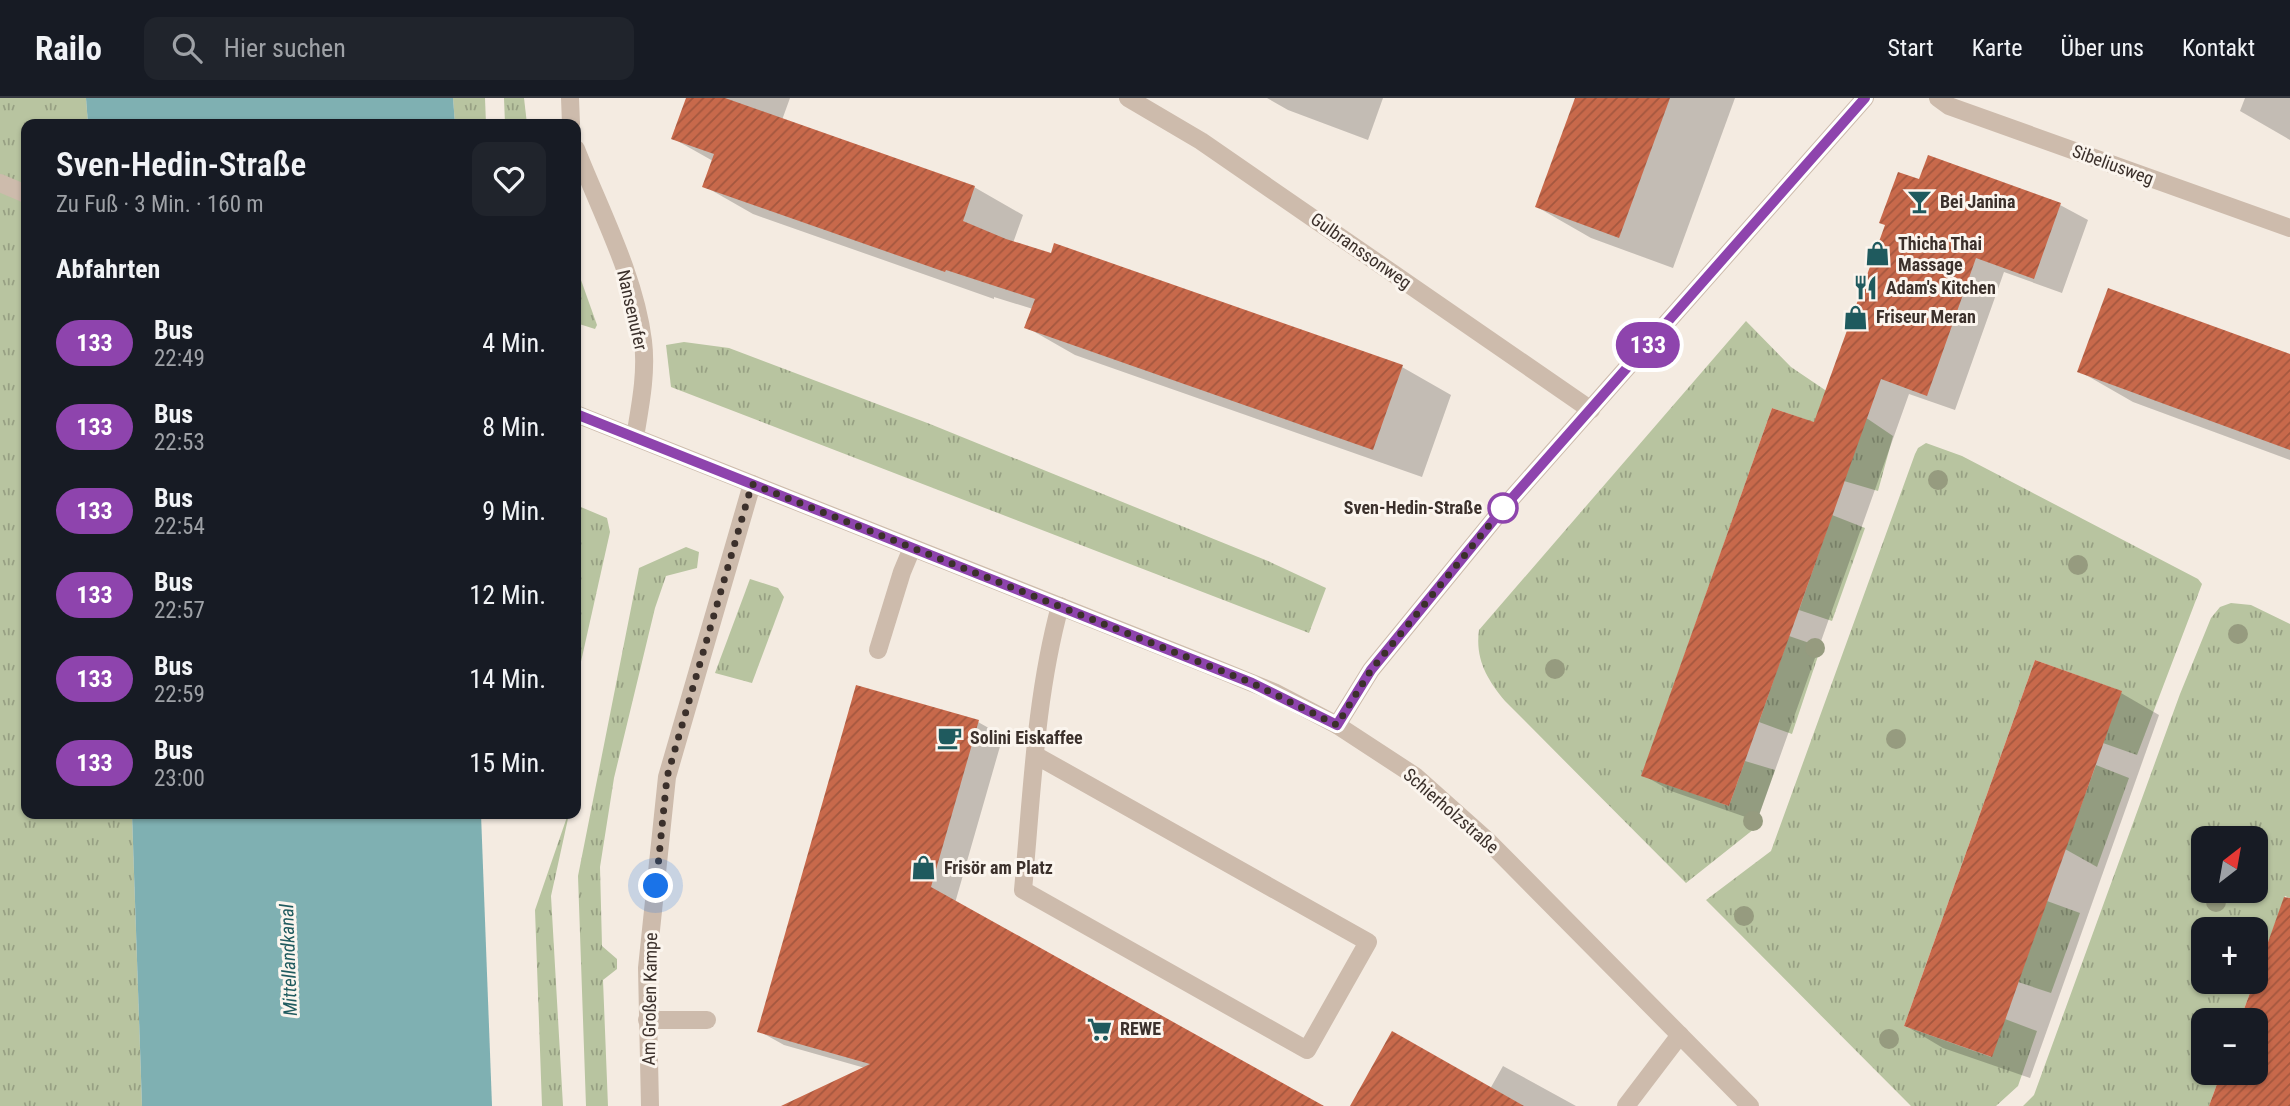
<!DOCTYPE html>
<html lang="de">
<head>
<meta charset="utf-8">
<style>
	:root { --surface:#171b24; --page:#20242c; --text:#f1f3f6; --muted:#9ea1a6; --line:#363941 }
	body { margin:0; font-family:"Roboto Condensed",sans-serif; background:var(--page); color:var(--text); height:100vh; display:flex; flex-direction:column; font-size:26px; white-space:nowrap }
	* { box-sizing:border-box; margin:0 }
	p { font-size:23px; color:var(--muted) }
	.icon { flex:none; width:38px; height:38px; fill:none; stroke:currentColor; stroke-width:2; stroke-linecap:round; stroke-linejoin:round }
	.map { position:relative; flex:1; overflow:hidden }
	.side { position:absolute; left:21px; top:21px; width:560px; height:700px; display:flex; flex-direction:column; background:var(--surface); border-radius:14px; box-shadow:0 2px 5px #0004 }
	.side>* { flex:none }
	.badge { padding:0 14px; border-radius:23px; font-size:24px; line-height:46px }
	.needle { width:46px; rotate:31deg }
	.buttons { position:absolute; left:2191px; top:728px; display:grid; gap:14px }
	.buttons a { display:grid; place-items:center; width:77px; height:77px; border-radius:14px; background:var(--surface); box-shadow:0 2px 5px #0004; font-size:35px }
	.you { position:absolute; width:35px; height:35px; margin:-18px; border:5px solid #fff; border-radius:50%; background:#1a73e8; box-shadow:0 0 0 10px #1a73e833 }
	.map>.badge { position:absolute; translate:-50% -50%; box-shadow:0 0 0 4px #fff }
	h2 { padding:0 35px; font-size:26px; line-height:63px }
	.round { display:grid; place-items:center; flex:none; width:74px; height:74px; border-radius:14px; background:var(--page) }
	.headline { display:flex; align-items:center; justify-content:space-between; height:119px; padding:0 35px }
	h1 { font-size:33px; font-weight:600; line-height:52px }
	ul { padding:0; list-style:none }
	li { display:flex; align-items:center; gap:21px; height:84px; padding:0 35px }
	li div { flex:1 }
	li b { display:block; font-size:26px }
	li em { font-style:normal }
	li .badge { min-width:77px; font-weight:700; text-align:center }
	header { display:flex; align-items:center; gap:42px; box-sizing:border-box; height:98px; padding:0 35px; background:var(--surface); border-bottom:2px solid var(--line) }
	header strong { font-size:33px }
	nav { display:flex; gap:38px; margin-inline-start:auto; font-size:24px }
	.search { width:490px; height:63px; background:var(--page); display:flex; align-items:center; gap:18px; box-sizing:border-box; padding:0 24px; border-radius:14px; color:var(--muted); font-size:26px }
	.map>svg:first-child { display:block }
	.grass { fill:url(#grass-tufts); fill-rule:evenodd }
	.water { fill:#7fb0b2 }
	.shadow { fill:#0003 }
	.building { fill:url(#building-hatch) }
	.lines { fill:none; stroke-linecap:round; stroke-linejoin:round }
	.service { stroke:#cdbbac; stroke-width:18 }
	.minor { stroke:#cdbbac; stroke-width:18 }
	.tertiary { stroke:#cdbbac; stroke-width:18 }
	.tree { fill:#969b7f }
	.line-casing { stroke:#fff; stroke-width:16 }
	.line { stroke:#8e44ad; stroke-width:10 }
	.walk { stroke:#3b302b; stroke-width:7; stroke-dasharray:0 12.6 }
	.stop-dot { fill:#fff; stroke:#8e44ad; stroke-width:3.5 }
	.labels { text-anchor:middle; stroke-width:6; stroke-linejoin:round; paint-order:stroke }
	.street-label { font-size:18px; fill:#3b302b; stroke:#fbf5ee }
	.poi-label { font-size:18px; font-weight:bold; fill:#3b302b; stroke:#fbf5ee; text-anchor:start }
	.stop-label { font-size:18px; font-weight:bold; fill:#3b302b; stroke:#fbf5ee; text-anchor:end }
	.water-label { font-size:19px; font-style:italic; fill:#1f5a5e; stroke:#fbf5ee }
</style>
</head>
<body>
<header>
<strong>Railo</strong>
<div class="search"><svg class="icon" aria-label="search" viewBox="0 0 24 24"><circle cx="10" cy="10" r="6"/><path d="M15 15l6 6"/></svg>Hier suchen</div>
<nav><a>Start</a><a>Karte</a><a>Über uns</a><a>Kontakt</a></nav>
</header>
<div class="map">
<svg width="2290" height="1008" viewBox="0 0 2290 1008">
	<defs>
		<pattern id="grass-tufts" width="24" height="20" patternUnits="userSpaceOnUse" patternTransform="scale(1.75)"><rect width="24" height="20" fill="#b8c4a0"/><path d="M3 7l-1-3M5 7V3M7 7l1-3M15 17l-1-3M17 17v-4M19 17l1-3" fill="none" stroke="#97a083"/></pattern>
		<pattern id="building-hatch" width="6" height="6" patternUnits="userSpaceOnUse" patternTransform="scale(1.75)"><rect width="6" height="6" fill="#c8694b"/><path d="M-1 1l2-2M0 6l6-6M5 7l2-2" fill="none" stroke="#a4573f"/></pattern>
	</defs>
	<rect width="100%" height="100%" fill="#f4ebe1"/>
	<g class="grass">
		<polygon points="0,0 86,0 88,26 26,26 26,716 132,716 142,1008 0,1008"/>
		<polygon points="453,0 485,0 486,26 455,26"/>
		<polygon points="504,0 524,0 527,26 505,26"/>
		<polygon points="576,168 597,227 595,231 576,225"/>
		<path d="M1746,223l45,46 102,69 -15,55 -34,-10 15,-43 -87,-30 -130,367 87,31 16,-45 30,9 -21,59 -68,54 -181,-182c-18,-22 -30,-42 -26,-71z"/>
		<polygon points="684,244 729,250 930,326 1268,463 1326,490 1309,535 671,289 666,247"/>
		<polygon points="1926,345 1962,358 2198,481 2202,486 2137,657 2103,645 2121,593 2035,562 1904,928 1991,959 2005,921 2037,933 2018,988 1996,1008 1911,1008 1706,802 1771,753 1915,356 1918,350"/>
		<polygon points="576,407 607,420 610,434 576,586"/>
		<polygon points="1832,417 1865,430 1832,523 1799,512"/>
		<polygon points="686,449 699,454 697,470 666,478 655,510 614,680 600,769 602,848 617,861 617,871 603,882 608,1008 586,1008 578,778 639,470"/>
		<polygon points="750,481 778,490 784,499 752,585 715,575"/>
		<path d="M2231,505l20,2 39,19v274l-5,-2 -29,80v-47h-53v53h51l-14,38h-37v53h18l-12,33h-186l11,-11 146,-401 31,-76 9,-11zM2203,740h53v53h-53z"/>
		<polygon points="1789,538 1821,549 1792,636 1759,624"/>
		<polygon points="2096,667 2129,680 2097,769 2065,751"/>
		<polygon points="568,716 569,716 551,798 563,1008 542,1008 535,812"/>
		<polygon points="2047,803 2080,815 2051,895 2018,884"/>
	</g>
	<g class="water">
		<polygon points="86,0 453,0 455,26 88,26"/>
		<polygon points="132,716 481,716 492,1008 142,1008"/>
	</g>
	<g class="shadow">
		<polygon points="688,0 790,0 782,22 974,89 1023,117 1013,145 1052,157 1055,147 1402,269 1451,297 1422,379 1075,257 1026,229 1033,211 994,199 994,201 753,116 704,88 713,63 674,41"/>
		<polygon points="1267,0 1383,0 1368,42 1288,12"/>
		<polygon points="1576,0 1735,0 1673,170 1591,140 1537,109"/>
		<polygon points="2245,0 2290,0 2290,42 2240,13"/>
		<polygon points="1920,83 2060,107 2088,122 2062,195 2004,174 1955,312 1909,296 1757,723 1671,693 1643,677 1815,326"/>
		<polygon points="2290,257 2290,362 2133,304 2079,273"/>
		<polygon points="2121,595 2159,617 2030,980 1943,950 1906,928"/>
		<polygon points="978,624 1003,638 955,805 1321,1008 824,1008 865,970 784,947 759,933"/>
		<polygon points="2286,800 2290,802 2290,1008 2211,1008 2223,975 2256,975 2256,922 2242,922"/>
		<polygon points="1503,968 1576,1008 1352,1008 1490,991"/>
	</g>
	<g class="building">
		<polygon points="686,0 725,0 975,88 963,123 1006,141 1051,155 1054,145 1403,267 1373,352 1024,230 1035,201 946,172 945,174 702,89 714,56 671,41"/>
		<polygon points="1575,0 1670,0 1619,140 1535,109"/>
		<polygon points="1928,57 2061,105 2034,181 1976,160 1927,298 1881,281 1729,708 1641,678 1772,310 1814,324 1885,127 1879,125 1898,74 1919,81"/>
		<polygon points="2108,190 2290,256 2290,352 2077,274"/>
		<polygon points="2035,562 2122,593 1992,959 1904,928"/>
		<polygon points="856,587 979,622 931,789 1324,1008 781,1008 870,966 757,934"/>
		<polygon points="2284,799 2290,800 2290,1008 2209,1008 2221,975 2256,975 2256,922 2240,922 2254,884 2256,884 2256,878"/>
		<polygon points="1392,933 1524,1008 1350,1008"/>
	</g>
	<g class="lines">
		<g class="service">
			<polyline points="878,552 902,474 912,450"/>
			<path d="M1035,657l333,187 -61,108 -284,-160c9,-95 12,-192 37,-284"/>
			<polyline points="647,922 707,922"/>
			<polyline points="1626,1008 1680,937"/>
		</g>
		<g class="minor">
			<polyline points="570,0 571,26"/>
			<polyline points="1128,0 1201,43 1591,312"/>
			<polyline points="1938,0 1949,8 2290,130"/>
			<path d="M576,51c24,61 59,127 67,192 4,32 -3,66 -8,96"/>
			<polyline points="1337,627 1371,572 1505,408 1865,0"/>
			<polyline points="650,1008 647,870 667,679 752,386"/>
		</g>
		<g class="tertiary">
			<polyline points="0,85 26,96"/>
			<polyline points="576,316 1208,567 1274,594 1337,627 1415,678 1489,744 1750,1008"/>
		</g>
	</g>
	<g class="tree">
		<circle cx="1938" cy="382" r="10"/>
		<circle cx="2078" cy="467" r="10"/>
		<circle cx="2238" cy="536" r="10"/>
		<circle cx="1815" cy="550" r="10"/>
		<circle cx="1555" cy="571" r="10"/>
		<circle cx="1896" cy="641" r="10"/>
		<circle cx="1753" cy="723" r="10"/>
		<circle cx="2216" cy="804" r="10"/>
		<circle cx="1744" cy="818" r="10"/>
		<circle cx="1889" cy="941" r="10"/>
	</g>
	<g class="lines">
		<defs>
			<polyline id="line" points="576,316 1252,585 1337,627 1371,572 1505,408 1865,0"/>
		</defs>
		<use href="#line" class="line-casing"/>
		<use href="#line" class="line"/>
		<polyline class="walk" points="656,788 667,679 752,386 1252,585 1337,627 1371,572 1505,408 1503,410"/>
	</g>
	<defs>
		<symbol id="bar-bare" viewBox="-9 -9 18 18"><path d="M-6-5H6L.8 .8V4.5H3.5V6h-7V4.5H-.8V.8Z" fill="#1f5a5e" stroke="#fbf5ee" stroke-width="2.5" paint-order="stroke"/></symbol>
		<symbol id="shop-bare" viewBox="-9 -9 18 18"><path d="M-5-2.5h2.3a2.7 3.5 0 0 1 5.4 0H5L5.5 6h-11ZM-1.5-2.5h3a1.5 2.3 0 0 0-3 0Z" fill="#1f5a5e" stroke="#fbf5ee" stroke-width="2.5" paint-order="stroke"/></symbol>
		<symbol id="restaurant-bare" viewBox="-9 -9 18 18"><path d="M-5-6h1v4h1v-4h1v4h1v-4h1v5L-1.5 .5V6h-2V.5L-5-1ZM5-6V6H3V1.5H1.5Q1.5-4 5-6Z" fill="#1f5a5e" stroke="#fbf5ee" stroke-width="2.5" paint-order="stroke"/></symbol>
		<symbol id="cafe-bare" viewBox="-9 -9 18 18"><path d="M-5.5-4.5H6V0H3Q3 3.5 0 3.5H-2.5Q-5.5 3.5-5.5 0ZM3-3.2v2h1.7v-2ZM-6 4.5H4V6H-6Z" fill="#1f5a5e" stroke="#fbf5ee" stroke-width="2.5" paint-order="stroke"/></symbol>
		<symbol id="supermarket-bare" viewBox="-9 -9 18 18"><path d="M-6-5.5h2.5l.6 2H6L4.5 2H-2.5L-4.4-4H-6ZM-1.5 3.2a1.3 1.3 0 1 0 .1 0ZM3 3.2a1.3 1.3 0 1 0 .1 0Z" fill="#1f5a5e" stroke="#fbf5ee" stroke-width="2.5" paint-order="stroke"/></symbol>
	</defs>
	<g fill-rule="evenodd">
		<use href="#bar-bare" x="1902" y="86" width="35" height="35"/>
		<use href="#shop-bare" x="1860" y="138" width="35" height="35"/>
		<use href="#restaurant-bare" x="1848" y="172" width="35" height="35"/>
		<use href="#shop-bare" x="1838" y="202" width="35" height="35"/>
		<use href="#cafe-bare" x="932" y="622" width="35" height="35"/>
		<use href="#shop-bare" x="906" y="752" width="35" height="35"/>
		<use href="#supermarket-bare" x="1082" y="914" width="35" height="35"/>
	</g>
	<circle class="stop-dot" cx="1503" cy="410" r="14"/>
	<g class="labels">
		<g class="street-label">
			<text transform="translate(2113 67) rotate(20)" y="6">Sibeliusweg</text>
			<text transform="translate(1361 153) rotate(35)" y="6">Gulbranssonweg</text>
			<text transform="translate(632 212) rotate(77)" y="6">Nansenufer</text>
			<text transform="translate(1451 713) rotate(41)" y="6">Schierholzstraße</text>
			<text transform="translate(650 901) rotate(-89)" y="6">Am Großen Kampe</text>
		</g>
		<g class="poi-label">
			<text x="1940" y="110">Bei Janina</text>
			<text x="1898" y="152">Thicha Thai<tspan x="1898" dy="21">Massage</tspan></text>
			<text x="1886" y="196">Adam's Kitchen</text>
			<text x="1876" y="225">Friseur Meran</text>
			<text x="970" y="646">Solini Eiskaffee</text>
			<text x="944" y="776">Frisör am Platz</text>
			<text x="1120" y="937">REWE</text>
		</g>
		<g class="stop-label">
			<text x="1482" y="416">Sven-Hedin-Straße</text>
		</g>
		<g class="water-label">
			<text transform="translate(288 862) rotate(-92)" y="7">Mittellandkanal</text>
		</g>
	</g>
</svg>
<div class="buttons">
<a><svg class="needle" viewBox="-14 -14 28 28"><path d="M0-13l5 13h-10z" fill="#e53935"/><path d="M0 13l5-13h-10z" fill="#9ea1a6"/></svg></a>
<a>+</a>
<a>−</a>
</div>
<div class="you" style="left:656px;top:788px"></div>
<b class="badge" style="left:1648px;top:247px;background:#8e44ad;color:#fff">133</b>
<section class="side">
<div class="headline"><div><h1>Sven-Hedin-Straße</h1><p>Zu Fuß · 3 Min. · 160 m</p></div><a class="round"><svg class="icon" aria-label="heart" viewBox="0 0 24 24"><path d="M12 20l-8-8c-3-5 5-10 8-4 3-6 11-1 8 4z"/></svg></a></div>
<h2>Abfahrten</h2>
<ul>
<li><span class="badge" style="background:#8e44ad;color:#fff">133</span><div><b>Bus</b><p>22:49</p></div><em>4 Min.</em></li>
<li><span class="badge" style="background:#8e44ad;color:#fff">133</span><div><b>Bus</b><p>22:53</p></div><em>8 Min.</em></li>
<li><span class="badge" style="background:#8e44ad;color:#fff">133</span><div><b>Bus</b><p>22:54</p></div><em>9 Min.</em></li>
<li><span class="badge" style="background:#8e44ad;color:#fff">133</span><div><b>Bus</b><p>22:57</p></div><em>12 Min.</em></li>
<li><span class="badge" style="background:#8e44ad;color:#fff">133</span><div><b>Bus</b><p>22:59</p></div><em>14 Min.</em></li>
<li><span class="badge" style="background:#8e44ad;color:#fff">133</span><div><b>Bus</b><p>23:00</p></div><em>15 Min.</em></li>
</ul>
</section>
</div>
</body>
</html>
